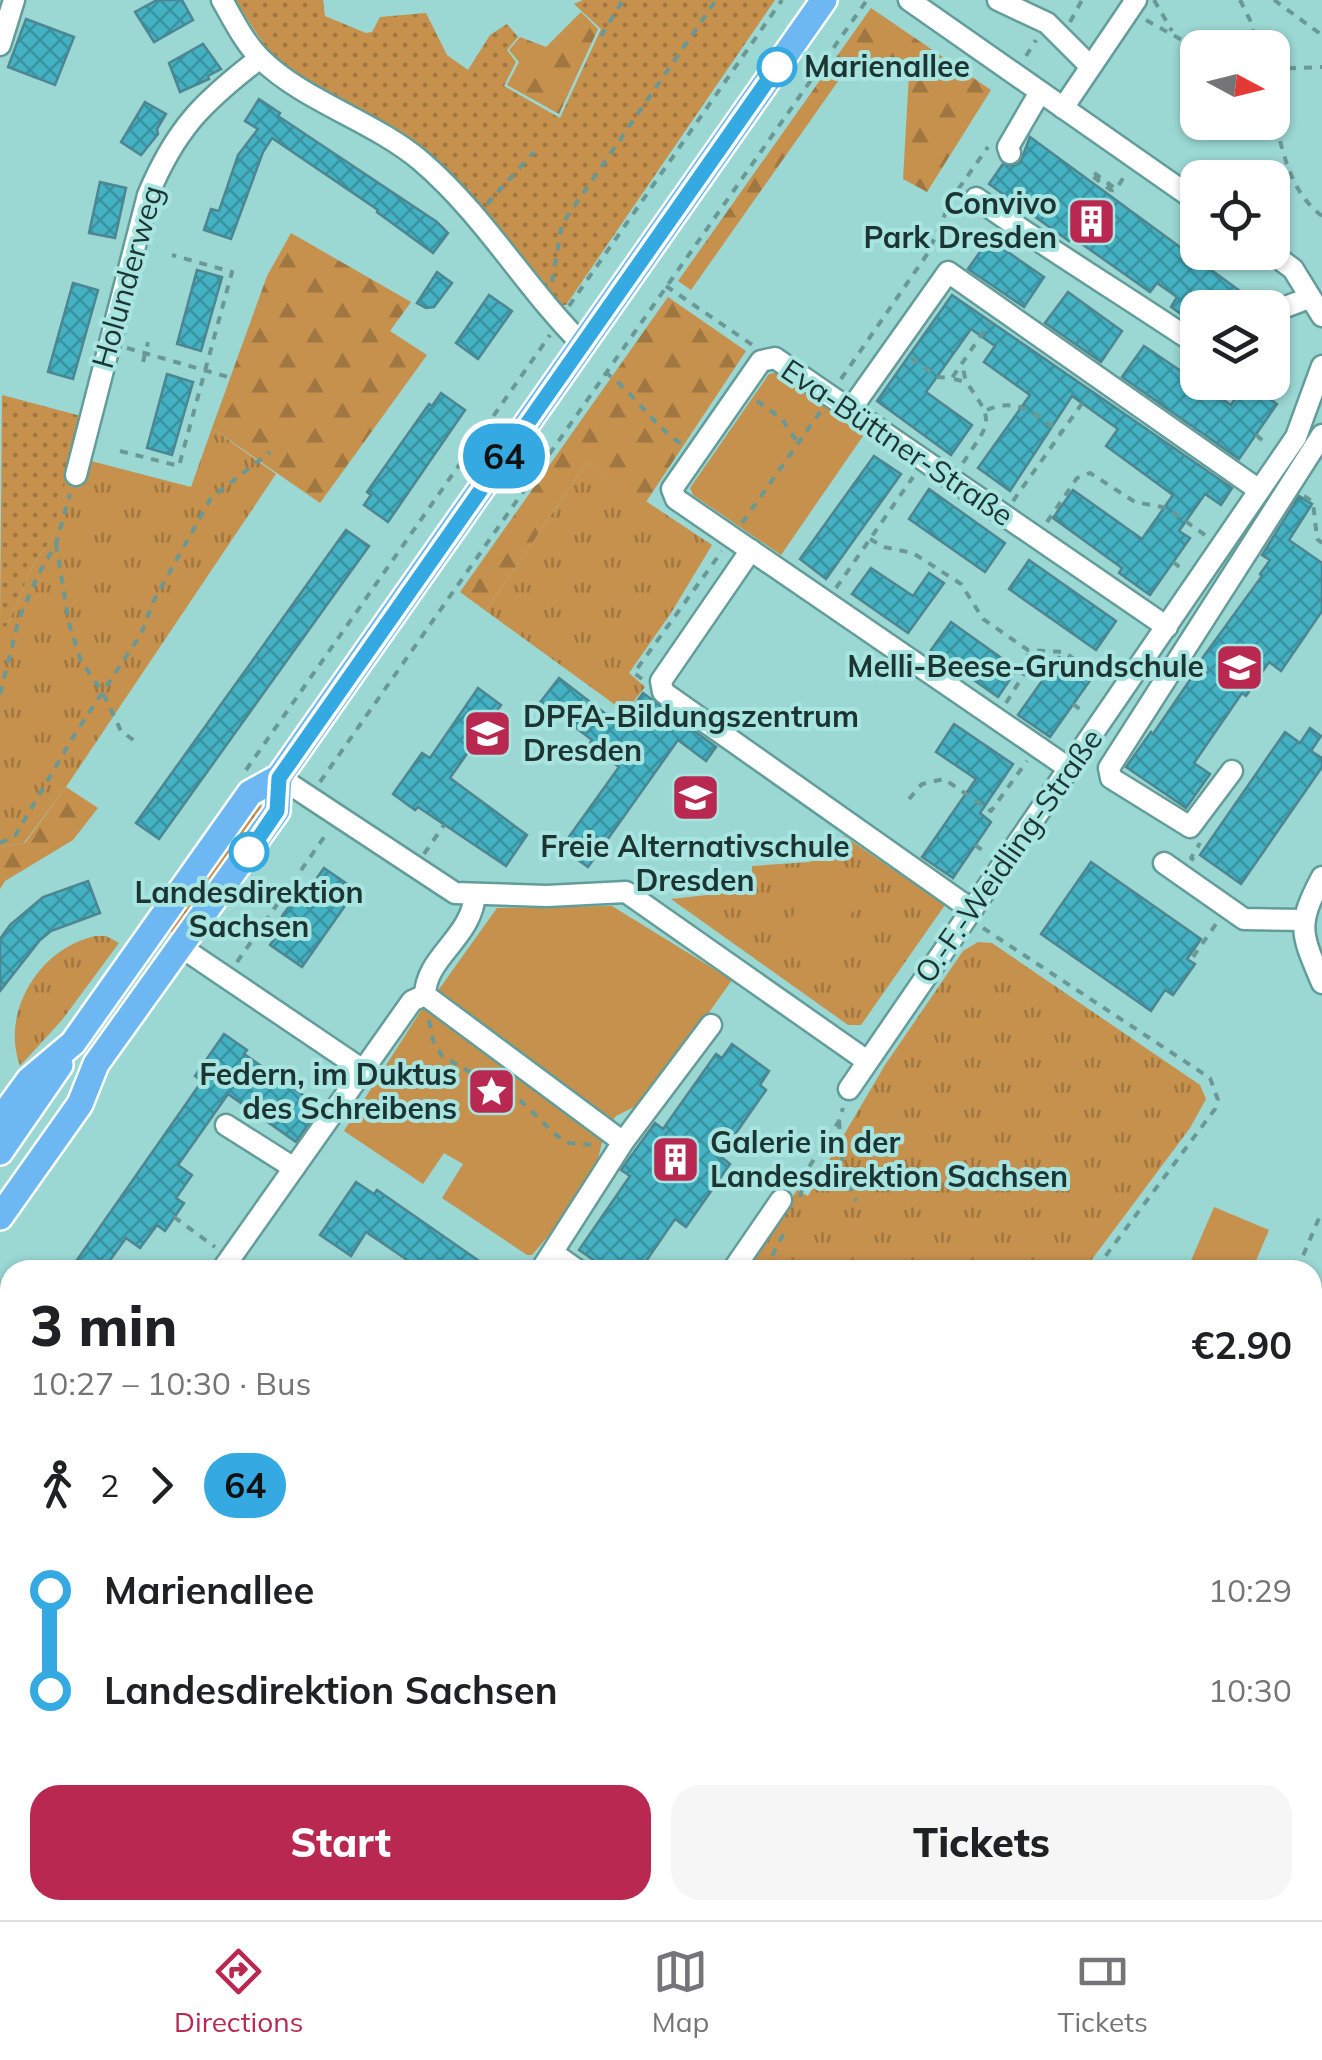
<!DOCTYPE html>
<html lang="en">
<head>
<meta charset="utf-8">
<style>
	:root { --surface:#fff; --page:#f6f6f6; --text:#202124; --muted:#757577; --line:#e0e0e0; --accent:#b82850 }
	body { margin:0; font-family:Mulish,sans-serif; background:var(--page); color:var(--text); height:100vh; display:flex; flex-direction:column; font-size:38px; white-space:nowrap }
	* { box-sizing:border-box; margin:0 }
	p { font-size:32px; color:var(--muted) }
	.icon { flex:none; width:55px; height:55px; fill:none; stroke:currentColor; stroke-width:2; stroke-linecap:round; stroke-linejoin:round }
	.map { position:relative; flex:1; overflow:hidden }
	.side { position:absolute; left:0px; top:1260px; width:1322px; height:660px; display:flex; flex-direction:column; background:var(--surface); border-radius:30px 30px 0 0; box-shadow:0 2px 8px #0004 }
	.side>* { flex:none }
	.badge { padding:0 20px; border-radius:32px; font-size:35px; line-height:65px }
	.needle { width:65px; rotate:97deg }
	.controls { position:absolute; left:1180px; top:30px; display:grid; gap:20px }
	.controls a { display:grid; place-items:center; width:110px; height:110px; border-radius:20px; background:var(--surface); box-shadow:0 2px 8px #0004; font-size:50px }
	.map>.badge { position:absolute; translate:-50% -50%; box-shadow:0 0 0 5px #fff }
	.legs { display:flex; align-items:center; gap:15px; height:110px; padding:0 30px; font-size:32px }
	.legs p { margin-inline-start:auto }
	.head { display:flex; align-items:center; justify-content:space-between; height:170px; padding:0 30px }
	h1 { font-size:55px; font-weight:800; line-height:75px }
	.button { display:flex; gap:20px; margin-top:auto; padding:20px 30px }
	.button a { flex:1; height:115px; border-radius:30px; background:var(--accent); color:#fff; font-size:40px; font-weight:800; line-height:115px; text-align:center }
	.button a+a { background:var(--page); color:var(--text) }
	ul { padding:0 30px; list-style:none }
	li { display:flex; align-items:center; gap:35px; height:100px; font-size:38px }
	li i { display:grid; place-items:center; width:15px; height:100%; margin:0 12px; background:currentColor }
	li i::after { content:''; width:25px; height:25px; margin:-12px; border:8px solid; border-radius:50%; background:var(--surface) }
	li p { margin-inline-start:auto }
	li:first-child i { background:linear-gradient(#0000 50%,currentColor 0) }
	li:last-child i { background:linear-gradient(currentColor 50%,#0000 0) }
	.menu { display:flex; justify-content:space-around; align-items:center; height:140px; border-top:2px solid var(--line); background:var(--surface); font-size:28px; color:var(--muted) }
	.menu a { display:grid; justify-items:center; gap:5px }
	.menu .selected { color:var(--accent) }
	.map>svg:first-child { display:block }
	.grass { fill:url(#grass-tufts) }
	.forest { fill:url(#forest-firs) }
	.park { fill:#c6904d }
	.garden { fill:url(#garden-dots) }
	.building { fill:url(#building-cross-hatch); stroke:#4d8691; stroke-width:2.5 }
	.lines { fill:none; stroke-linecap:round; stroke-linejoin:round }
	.minor-casing { stroke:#639d9a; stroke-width:25 }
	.major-casing { stroke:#fff; stroke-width:30 }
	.path { stroke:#6a9995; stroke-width:4; stroke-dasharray:8 8; stroke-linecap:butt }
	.minor { stroke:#fff; stroke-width:20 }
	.major { stroke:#6db8f3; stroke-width:25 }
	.line-1-casing { stroke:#fff; stroke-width:22 }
	.line-1 { stroke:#35a9e1; stroke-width:15 }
	.stop-1-dot { fill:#fff; stroke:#35a9e1; stroke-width:5 }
	.labels { text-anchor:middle; stroke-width:8; stroke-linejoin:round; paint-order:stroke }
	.stop-label { font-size:30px; font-weight:bold; fill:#1c3533; stroke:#a8e5e0; text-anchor:start }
	.poi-label { font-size:30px; font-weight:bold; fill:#1c3533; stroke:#a8e5e0; text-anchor:end }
	.street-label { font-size:30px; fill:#1c3533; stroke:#a8e5e0 }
</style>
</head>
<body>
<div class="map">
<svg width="1322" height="1920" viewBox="0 0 1322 1920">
	<defs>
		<pattern id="grass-tufts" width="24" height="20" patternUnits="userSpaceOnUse" patternTransform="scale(2.5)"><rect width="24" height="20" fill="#c6904d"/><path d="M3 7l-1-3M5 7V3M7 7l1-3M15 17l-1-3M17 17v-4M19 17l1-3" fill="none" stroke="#a07641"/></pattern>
		<pattern id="forest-firs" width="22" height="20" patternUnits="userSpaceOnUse" patternTransform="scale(2.5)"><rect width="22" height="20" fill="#c6904d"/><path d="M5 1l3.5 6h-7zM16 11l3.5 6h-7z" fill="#a07641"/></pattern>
		<pattern id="garden-dots" width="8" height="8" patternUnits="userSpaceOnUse" patternTransform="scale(2.5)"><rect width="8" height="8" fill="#c6904d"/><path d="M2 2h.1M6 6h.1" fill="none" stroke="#a07641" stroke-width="1.8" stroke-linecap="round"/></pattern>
		<pattern id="building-cross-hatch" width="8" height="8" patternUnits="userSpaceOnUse" patternTransform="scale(2.5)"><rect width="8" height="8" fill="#45b2c4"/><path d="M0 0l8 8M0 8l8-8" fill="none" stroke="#3992a0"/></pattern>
	</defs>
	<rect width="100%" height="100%" fill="#9bd7d3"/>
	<g class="grass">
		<polygon points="212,428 276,474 66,787 24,843 0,847 0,626 7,626 34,563 51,540 66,473 82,476 87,460 191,487"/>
		<polygon points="587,462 712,545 671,613 629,673 645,687 625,712 486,611"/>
		<polygon points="255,802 264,808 174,934 166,928"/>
		<polygon points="844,836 945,905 861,1025 848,1025 671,899 752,890 752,866 810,862"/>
		<path d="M95,936h11l13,7 -57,77 -42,46c-20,-55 20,-118 75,-130z"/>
		<polygon points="978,942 992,943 1200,1085 1206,1099 1190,1128 1084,1270 743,1270 797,1190 808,1196 885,1065 963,951"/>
		<polygon points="371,1910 1186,1910 1198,1920 366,1920"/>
	</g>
	<g class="forest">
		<polygon points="871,8 991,90 927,192 903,179 909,74 884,58 841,77 691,290 678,281"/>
		<polygon points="581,12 598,29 559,114 507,85 519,62 509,50 520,37 546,47"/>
		<polygon points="291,233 411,302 390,331 427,355 320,503 212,428 267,276"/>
		<polygon points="668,297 746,351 646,502 587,462 486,611 460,592"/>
		<polygon points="66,787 98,808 73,840 5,881 0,889 0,847 25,843"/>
	</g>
	<g class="park">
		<polygon points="779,372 863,436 781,555 693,495 690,488 769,374"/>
		<polygon points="820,877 858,904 812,970 774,942"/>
		<polygon points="612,906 732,980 646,1101 616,1116 610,1124 437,992 497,908"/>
		<polygon points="422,1009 435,1012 604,1134 594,1175 571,1209 532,1255 527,1255 442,1198 463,1164 444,1153 423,1184 344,1131"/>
		<polygon points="1214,1207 1269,1230 1252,1270 1187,1270"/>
	</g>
	<g class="garden">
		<polygon points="235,0 323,0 325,16 366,33 372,32 380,17 426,13 447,55 468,70 490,35 507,24 518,37 507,50 516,62 504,86 560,118 601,29 574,4 583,0 775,0 566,305 560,305 382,125 298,75 268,51"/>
		<polygon points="2,395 81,416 51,540 34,563 7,626 0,626"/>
	</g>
	<g class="building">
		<polygon points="157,0 182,0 193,20 154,42 135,12"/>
		<polygon points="26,19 74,37 55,85 8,67"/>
		<polygon points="203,44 221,69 208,76 209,79 180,92 169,63"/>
		<polygon points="259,99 280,113 278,116 437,222 448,233 433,253 377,212 378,210 272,138 263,152 231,239 204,230 211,209 219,211 238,155 258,129 245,121"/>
		<polygon points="145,102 166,114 157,129 158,134 141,155 121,142"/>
		<polygon points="1030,137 1244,294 1234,308 1198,308 1198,326 1171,307 1177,297 1157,283 1150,292 1072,237 1069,241 989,184 1003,164 1013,166 1020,163"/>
		<polygon points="100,182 126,188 115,238 89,233"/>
		<polygon points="989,239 1044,277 1024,307 968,269"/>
		<polygon points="197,270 222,277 201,351 177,344"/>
		<polygon points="437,272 452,283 434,307 426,308 417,303"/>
		<polygon points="73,283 98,290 73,379 48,372"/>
		<polygon points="1068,292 1122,331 1101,362 1045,323"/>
		<polygon points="489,295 512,311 478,359 456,343"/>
		<polygon points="952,295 1232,488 1221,505 1205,494 1179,531 1190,538 1150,595 1119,573 1122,568 1053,518 1073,490 1142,539 1173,495 1106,446 1118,429 1072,396 1010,491 978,468 1030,395 984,362 995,346 971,329 926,392 972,425 951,455 877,401"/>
		<polygon points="1144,346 1231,405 1246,382 1277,404 1239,459 1122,377"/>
		<polygon points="167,374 193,382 172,455 147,448"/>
		<polygon points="441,393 465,410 388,522 364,505 371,495 367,492 429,404 432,406"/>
		<polygon points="874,456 901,474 826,579 800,559"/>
		<polygon points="929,489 1005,543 985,572 909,519"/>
		<polygon points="1299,496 1312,504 1289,540 1322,563 1322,611 1281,671 1269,662 1246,696 1242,693 1194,763 1210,774 1186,808 1126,767 1151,732 1153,734 1192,677 1190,675 1262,576 1260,574 1270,560 1262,555"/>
		<polygon points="346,530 369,546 159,839 136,823"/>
		<polygon points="1029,560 1116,621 1096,650 1009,589"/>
		<polygon points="871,568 913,596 929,573 944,583 908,633 852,594"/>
		<polygon points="951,622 1017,669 998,697 931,650"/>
		<polygon points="1059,657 1091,679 1050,737 1018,715"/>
		<polygon points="559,678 620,725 643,693 716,747 706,761 678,740 588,867 561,848 619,767 589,745 592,740 554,711 550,715 538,705"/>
		<polygon points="478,688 501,705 450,778 527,835 506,866 418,807 415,810 393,794 422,753 430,758"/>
		<polygon points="954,724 1013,764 980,813 991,822 953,878 922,857 976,779 936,752"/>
		<polygon points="1310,728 1321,736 1311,751 1322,758 1322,767 1241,884 1200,855 1285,732 1300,743"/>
		<polygon points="1091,862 1201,939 1187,959 1195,964 1173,995 1165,990 1151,1011 1041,934"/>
		<polygon points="324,868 356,890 302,967 270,945 284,926 282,916 302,889 310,888"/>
		<polygon points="88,881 100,913 51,931 40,940 0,991 0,939 10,925 43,897"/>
		<polygon points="224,1034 247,1050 244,1054 320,1107 296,1142 228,1094 178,1165 192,1175 176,1198 184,1203 165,1231 157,1225 140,1248 126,1238 103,1270 70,1270 202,1081 195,1076"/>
		<polygon points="732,1044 769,1071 760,1085 766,1090 720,1156 730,1164 686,1227 675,1219 640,1270 608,1270 579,1250 630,1176 621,1170 655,1123 663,1129 716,1054 722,1058"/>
		<polygon points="356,1182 374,1194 377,1190 492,1270 422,1270 366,1232 351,1256 320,1235"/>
	</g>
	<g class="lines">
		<defs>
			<g id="minor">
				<path d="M222,0c11,19 22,42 38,58 43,43 114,63 161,103 64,55 103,125 161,183"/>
				<polyline points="909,0 1198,202"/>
				<polyline points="998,0 1047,23 1090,66"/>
				<polyline points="0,45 14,0"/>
				<polyline points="1063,108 1136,0"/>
				<polyline points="1010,153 1008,147 1040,92"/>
				<path d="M976,198c72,51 148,97 222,147"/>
				<polyline points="1270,252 1293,269 1322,316"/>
				<polyline points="1272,312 1309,298"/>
				<polyline points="851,409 948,272 1259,490"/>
				<path d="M76,475l72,-280c28,-67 55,-93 112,-137"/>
				<polyline points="751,550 661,681 663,692 972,910"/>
				<polyline points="1070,769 676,499 672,489 761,361 775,358 1167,627"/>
				<polyline points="1232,771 1190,827 1111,778 1109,768 1322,435"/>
				<polyline points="279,777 455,893 547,896 626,892 867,1061"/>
				<polyline points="1164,863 1244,919 1303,920"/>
				<path d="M1322,877c-26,49 -21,56 0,106"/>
				<polyline points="181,947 363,1070"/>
				<polyline points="425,995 623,1142 711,1025"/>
				<polyline points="849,1089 1296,437 1322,366"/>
				<polyline points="226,1125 294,1168"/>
				<polyline points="553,1253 577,1270"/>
				<path d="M222,1270l190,-269 13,-6c1,-39 47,-57 50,-101"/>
				<polyline points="541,1270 623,1142"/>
				<polyline points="733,1270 781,1200"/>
				<polyline points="0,1459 10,1444"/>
				<polyline points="0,1553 9,1571"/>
				<polyline points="277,1910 293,1920"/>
				<polyline points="43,1920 50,1910"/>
				<polyline points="353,1920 359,1910"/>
			</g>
			<g id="major">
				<polyline points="0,1120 29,1080 73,1043 250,793 279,777 824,0"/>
				<polyline points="0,1152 60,1065"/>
				<polyline points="0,1217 80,1104 96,1064 277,811 279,777"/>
			</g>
		</defs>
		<use href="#minor" class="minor-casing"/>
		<use href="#major" class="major-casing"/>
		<g class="path">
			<polyline points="1154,0 1172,31"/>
			<polyline points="1240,0 1250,20 1258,48"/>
			<polyline points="1274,0 1322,35"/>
			<polyline points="1146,20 1198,49"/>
			<polyline points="1070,22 1082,0"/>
			<polyline points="601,36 623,0"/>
			<polyline points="1026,56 1036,40"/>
			<polyline points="1272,69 1322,67"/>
			<path d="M1272,110c11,39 16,80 50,106"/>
			<polyline points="487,204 534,152"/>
			<polyline points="1103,205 1112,191 1091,175 1093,172 1116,189 1124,177"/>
			<polyline points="552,282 562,224 716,0"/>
			<polyline points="666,286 754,346"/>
			<polyline points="569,306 782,0"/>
			<polyline points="127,348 228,377"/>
			<polyline points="911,358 937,377 952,378 990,322"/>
			<polyline points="143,362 148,342"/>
			<path d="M605,372c29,21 47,52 76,72"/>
			<polyline points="841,379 928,253 952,198 988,147"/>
			<polyline points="954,379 966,382 962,364"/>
			<polyline points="757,401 782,419 798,443"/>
			<path d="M987,410c31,-14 50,6 75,23"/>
			<polyline points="1256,435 1268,445"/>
			<polyline points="120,451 179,466 232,272 172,255"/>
			<path d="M963,463c26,-41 34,-39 3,-81"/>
			<polyline points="1304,496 1313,502 1317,539 1322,543"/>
			<polyline points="1013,501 1088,395"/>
			<polyline points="1047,522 1077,478 1090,473 1135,502 1167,508 1205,535"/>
			<polyline points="742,523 820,412"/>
			<polyline points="870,539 884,547 913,553 961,584 983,619 1028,650 1064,652 1106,681"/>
			<polyline points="56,544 69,623 81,661 103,693 121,731 136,742"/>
			<polyline points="1173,562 1182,569"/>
			<polyline points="836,588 913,477"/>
			<polyline points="1029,666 1040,651"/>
			<polyline points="642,679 634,673 722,551"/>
			<polyline points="0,694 19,619 38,575 56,544 70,494"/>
			<polyline points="1006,703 1029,666 1028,650"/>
			<polyline points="1073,704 1085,713"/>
			<polyline points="246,770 550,335"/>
			<polyline points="320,782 867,0"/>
			<polyline points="909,799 922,784 944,779 991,811 1027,761"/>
			<polyline points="0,843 15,836 75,734 141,634 153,602 211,498 270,452"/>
			<polyline points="975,845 988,854"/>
			<polyline points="424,854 444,825"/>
			<polyline points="1194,860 1191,858 1200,843"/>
			<polyline points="983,928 1210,1078 1218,1100 1215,1109 1095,1270"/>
			<polyline points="1193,957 1216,924"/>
			<polyline points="237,962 327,833"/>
			<polyline points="429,1020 433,1040 442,1056 521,1101 556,1135 569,1143 595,1145"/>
			<polyline points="839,1121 843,1169 856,1201"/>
			<polyline points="800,1197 807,1170 839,1121 843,1108"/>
			<polyline points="174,1217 215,1247"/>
			<polyline points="765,1270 786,1229"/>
			<polyline points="1297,1270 1322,1211"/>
			<polyline points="1312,1455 1322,1454"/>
			<polyline points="1312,1598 1322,1608"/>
			<polyline points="514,1910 519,1910"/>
			<polyline points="1192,1910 1204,1920"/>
		</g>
		<use href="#minor" class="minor"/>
		<use href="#major" class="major"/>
	</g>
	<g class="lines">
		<defs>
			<polyline id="line-1" points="249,852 277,811 279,778 777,67"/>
		</defs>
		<use href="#line-1" class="line-1-casing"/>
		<use href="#line-1" class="line-1"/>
	</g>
	<defs>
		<symbol id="building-square" viewBox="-11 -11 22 22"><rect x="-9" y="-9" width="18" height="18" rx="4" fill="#b82850" stroke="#a8e5e0"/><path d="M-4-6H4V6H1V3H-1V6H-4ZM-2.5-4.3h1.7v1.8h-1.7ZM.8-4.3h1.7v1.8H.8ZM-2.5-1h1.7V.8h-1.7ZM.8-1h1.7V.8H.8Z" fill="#fff"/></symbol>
		<symbol id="school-square" viewBox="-11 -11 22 22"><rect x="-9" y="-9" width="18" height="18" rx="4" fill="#b82850" stroke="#a8e5e0"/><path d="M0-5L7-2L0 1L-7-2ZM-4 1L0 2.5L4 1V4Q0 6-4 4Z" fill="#fff"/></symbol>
		<symbol id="university-square" viewBox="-11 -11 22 22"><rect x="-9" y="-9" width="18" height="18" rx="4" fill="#b82850" stroke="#a8e5e0"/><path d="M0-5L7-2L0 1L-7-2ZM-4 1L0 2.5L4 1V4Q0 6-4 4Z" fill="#fff"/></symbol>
		<symbol id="sight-square" viewBox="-11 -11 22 22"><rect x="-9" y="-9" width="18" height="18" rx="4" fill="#b82850" stroke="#a8e5e0"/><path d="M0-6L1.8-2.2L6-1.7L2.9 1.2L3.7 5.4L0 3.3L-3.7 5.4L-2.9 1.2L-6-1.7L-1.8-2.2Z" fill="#fff"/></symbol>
	</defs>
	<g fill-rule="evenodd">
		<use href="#building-square" x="1064" y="194" width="55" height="55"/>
		<use href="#school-square" x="1212" y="640" width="55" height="55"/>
		<use href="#university-square" x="460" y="706" width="55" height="55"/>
		<use href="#school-square" x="668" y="770" width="55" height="55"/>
		<use href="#sight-square" x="464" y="1064" width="55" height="55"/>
		<use href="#building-square" x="648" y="1132" width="55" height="55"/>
	</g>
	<g class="stop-1-dot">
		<circle cx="777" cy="67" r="18"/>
		<circle cx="249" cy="852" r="18"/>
	</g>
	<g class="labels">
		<g class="stop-label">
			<text x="804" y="77">Marienallee</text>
			<text x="249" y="903" text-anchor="middle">Landesdirektion<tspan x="249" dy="34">Sachsen</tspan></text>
		</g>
		<g class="poi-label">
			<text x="1057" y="214">Convivo<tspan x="1057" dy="34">Park Dresden</tspan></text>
			<text x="1204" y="677">Melli-Beese-Grundschule</text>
			<text x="523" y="727" text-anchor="start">DPFA-Bildungszentrum<tspan x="523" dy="34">Dresden</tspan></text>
			<text x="695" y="857" text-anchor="middle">Freie Alternativschule<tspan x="695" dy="34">Dresden</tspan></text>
			<text x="457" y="1085">Federn, im Duktus<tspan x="457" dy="34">des Schreibens</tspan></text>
			<text x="710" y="1153" text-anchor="start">Galerie in der<tspan x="710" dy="34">Landesdirektion Sachsen</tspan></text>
		</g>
		<g class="street-label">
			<text transform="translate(128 277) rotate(-74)" y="10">Holunderweg</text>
			<text transform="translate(897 443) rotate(34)" y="10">Eva-Büttner-Straße</text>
			<text transform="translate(1009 856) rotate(-55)" y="10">O.-F.-Weidling-Straße</text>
		</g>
	</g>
</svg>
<div class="controls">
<a><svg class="needle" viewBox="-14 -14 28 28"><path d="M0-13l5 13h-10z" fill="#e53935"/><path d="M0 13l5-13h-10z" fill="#757577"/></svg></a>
<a><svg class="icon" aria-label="locate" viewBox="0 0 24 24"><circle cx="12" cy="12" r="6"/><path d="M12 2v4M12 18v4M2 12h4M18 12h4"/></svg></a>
<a><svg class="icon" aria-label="layers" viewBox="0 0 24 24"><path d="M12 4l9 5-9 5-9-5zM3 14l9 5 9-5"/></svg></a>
</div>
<b class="badge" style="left:504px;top:456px;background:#35a9e1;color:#111">64</b>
<section class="side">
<div class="head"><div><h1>3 min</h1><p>10:27 – 10:30 · Bus</p></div><b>€2.90</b></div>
<div class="legs"><svg class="icon" aria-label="walk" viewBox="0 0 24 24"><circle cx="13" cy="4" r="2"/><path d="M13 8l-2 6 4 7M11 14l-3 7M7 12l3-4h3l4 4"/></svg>2<svg class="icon" aria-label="forward" viewBox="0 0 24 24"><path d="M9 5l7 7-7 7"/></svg><b class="badge" style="background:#35a9e1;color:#111">64</b></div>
<ul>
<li><i style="color:#35a9e1"></i><b>Marienallee</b><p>10:29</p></li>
<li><i style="color:#35a9e1"></i><b>Landesdirektion Sachsen</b><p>10:30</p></li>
</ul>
<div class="button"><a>Start</a><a>Tickets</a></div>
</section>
</div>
<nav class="menu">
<a class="selected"><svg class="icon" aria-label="directions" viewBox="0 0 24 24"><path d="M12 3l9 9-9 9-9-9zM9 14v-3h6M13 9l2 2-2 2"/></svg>Directions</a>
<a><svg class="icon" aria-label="map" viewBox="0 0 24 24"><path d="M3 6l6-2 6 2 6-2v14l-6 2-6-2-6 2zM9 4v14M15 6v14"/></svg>Map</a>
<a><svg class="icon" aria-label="tickets" viewBox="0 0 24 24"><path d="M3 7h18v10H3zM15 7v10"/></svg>Tickets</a>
</nav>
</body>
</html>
